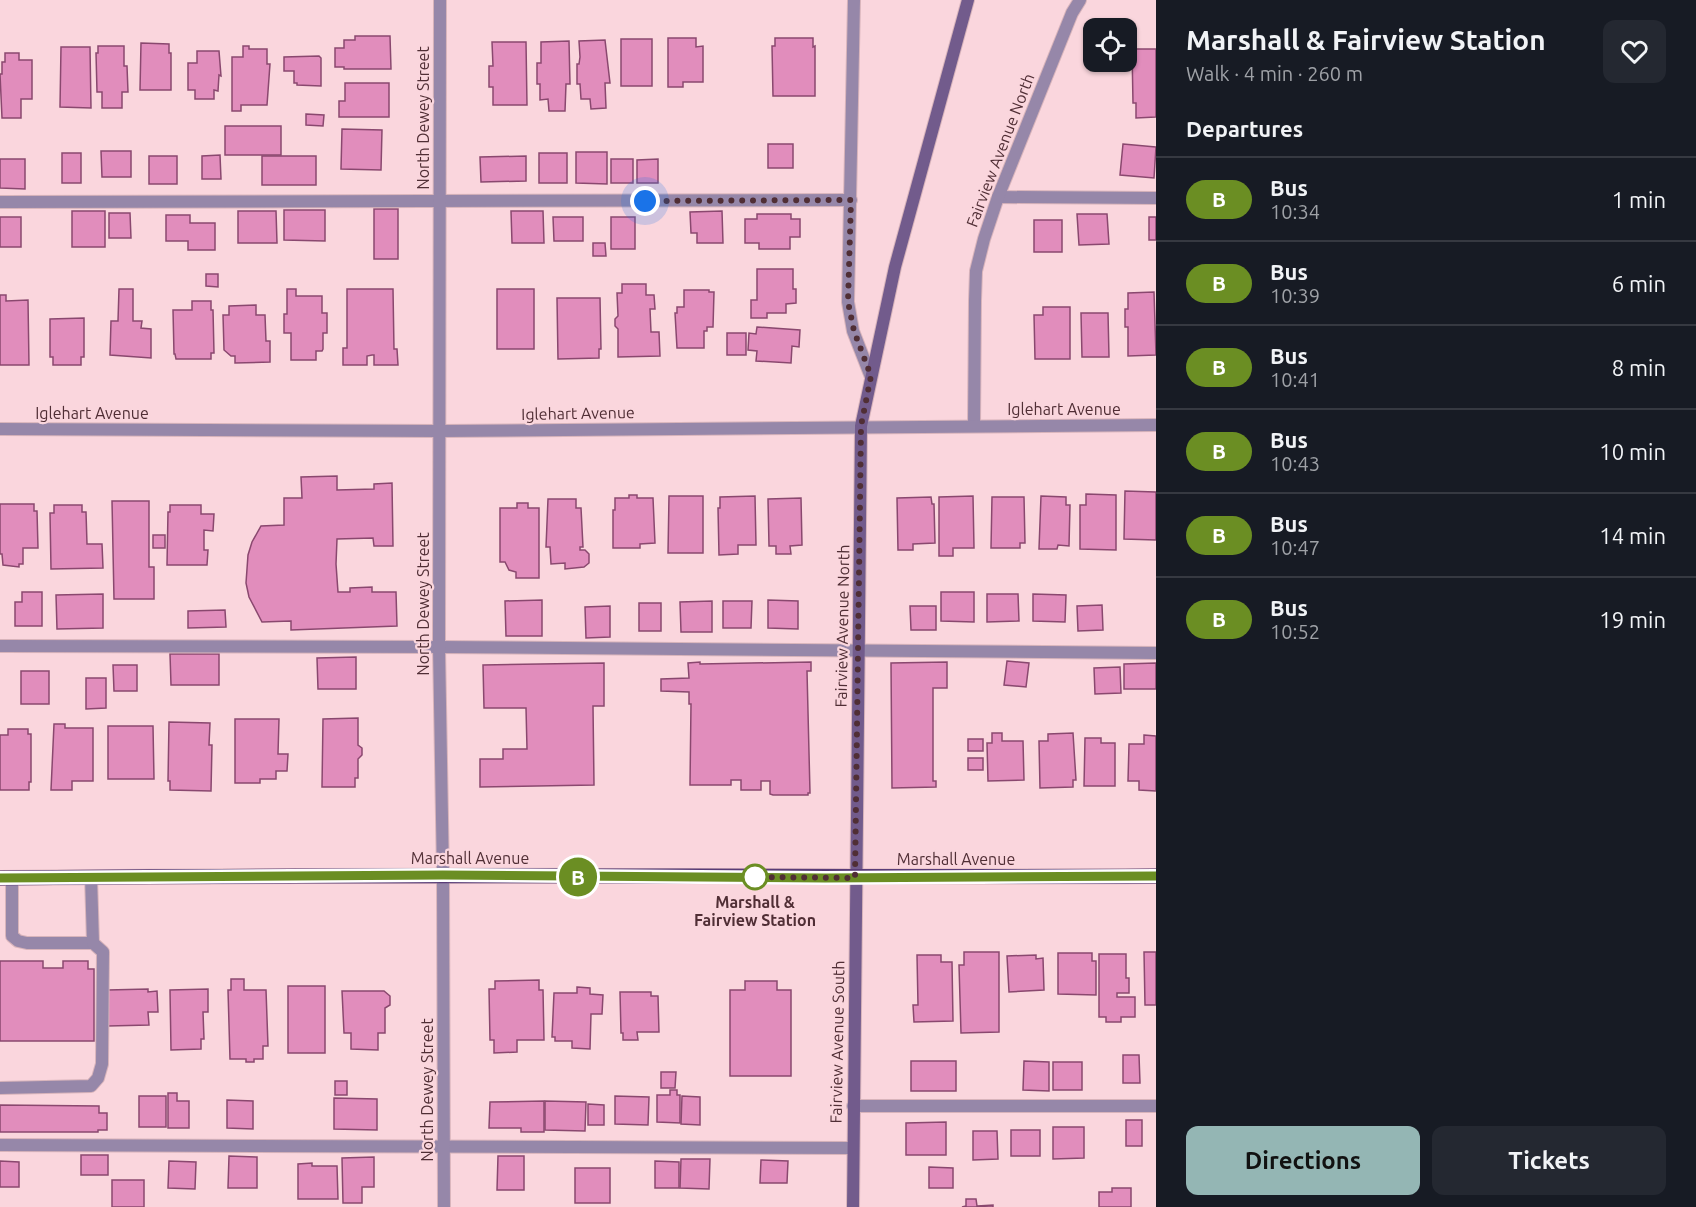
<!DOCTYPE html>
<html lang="en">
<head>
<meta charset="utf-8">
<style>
	:root { --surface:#171b24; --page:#242831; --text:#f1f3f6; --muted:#9ea1a6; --line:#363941; --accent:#94b6b4 }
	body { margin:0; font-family:Ubuntu,sans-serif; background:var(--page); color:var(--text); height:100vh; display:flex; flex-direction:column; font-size:22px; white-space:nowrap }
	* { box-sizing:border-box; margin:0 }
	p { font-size:20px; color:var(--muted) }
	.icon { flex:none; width:33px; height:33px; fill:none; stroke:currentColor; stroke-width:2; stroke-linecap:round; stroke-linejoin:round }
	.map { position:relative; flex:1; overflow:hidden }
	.details { display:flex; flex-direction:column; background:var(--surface); width:540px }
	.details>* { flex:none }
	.badge { padding:0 12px; border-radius:20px; font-size:21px; line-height:39px }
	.buttons { position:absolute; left:1083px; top:18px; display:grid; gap:12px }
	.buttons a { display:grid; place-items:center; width:54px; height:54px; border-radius:12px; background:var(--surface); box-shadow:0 2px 4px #0004; font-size:30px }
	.you { position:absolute; width:30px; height:30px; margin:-15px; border:4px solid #fff; border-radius:50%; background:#1a73e8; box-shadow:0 0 0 9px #1a73e833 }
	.map>.badge { position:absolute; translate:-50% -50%; box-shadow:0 0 0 3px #fff }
	h2 { padding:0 30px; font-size:22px; line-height:54px }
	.round { display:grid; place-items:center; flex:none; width:63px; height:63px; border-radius:12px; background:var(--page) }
	.summary { display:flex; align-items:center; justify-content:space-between; height:102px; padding:0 30px }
	h1 { font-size:28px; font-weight:700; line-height:45px }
	.cta { display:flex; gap:12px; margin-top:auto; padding:12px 30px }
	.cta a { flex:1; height:69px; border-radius:12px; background:var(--accent); color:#111; font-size:24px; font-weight:700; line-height:69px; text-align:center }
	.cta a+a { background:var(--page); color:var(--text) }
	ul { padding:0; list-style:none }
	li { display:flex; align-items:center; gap:18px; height:84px; padding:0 30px; border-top:2px solid var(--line) }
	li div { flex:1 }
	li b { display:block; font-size:22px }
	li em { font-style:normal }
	li .badge { min-width:66px; font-weight:700; text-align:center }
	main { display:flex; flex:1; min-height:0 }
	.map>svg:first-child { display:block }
	.building { fill:#e18dbc; stroke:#8a486f; stroke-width:1.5 }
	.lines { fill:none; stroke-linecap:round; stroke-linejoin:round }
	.lane-casing { stroke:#d8b4bb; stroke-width:14 }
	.street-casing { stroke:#d8b4bb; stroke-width:14 }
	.secondary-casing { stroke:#d8b4bb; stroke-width:14 }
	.primary-casing { stroke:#d8b4bb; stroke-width:16 }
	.lane { stroke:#9687a9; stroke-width:12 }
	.street { stroke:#9687a9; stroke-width:12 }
	.secondary { stroke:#725b8c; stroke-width:12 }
	.primary { stroke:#593c77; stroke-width:15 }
	.line-casing { stroke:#fff; stroke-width:14 }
	.line { stroke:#6b8e23; stroke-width:9 }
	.walk { stroke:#502e35; stroke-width:6; stroke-dasharray:0 10.8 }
	.stop-dot { fill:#fff; stroke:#6b8e23; stroke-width:3 }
	.labels { text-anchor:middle; stroke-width:4.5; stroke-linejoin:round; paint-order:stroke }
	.street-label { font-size:16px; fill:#502e35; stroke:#fad6dd }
	.stop-label { font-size:16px; font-weight:bold; fill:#502e35; stroke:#fad6dd }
</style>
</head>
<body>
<main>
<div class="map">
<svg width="1156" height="1207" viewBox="0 0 1156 1207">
	<rect width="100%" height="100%" fill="#fad6dd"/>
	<g class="building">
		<polygon points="355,36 390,36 391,69 344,69 344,67 335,67 335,48 344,48 344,40 355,40"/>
		<polygon points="668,38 696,38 696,47 703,46 703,82 683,82 683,87 668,87"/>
		<polygon points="775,38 813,38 813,47 815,46 815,96 773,96 772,46 775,46"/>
		<rect x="621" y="39" width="31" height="47"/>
		<polygon points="605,40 610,83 605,83 606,108 591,109 590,99 581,99 580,84 577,84 577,64 579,64 580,57 579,41"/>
		<polygon points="569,41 570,84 566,84 565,111 549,111 548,99 540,100 540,84 537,84 537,63 541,63 541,42"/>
		<polygon points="492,42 526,42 527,105 493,105 493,87 489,87 489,66 493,66"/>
		<polygon points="141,43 169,44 169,53 171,53 171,90 140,90"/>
		<polygon points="98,46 124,46 124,66 127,66 128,92 122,92 122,108 102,108 102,92 97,92 96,53 98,53"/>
		<polygon points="243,46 249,46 249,49 267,49 267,64 270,64 267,105 241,105 241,111 232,111 232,57 243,57"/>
		<polygon points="61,47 90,47 91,108 60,107"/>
		<polygon points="1132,49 1156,49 1156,117 1136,118 1136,103 1133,103"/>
		<polygon points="197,51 219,51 221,76 219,75 218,91 214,90 214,99 195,99 195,90 188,90 188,63 197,63"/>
		<polygon points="5,53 19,53 19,60 32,60 32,99 21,99 21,118 2,118 0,74 2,74 2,62 5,62"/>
		<polygon points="319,56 321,58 321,86 297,85 297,83 294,83 294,71 284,71 284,57"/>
		<polygon points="345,83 389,83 389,117 339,117 339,101 345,101"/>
		<polygon points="306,114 324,115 323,126 306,125"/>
		<rect x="225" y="126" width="56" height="29"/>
		<polygon points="342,129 382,130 381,170 341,169"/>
		<rect x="768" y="144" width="25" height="24"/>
		<polygon points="1123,144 1156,147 1154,178 1120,175"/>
		<polygon points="101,151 131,151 131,177 102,177"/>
		<polygon points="576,152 607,152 607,184 576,183"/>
		<rect x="62" y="153" width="19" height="30"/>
		<rect x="539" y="153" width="28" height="30"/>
		<polygon points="220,155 221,179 202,179 202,156"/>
		<rect x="149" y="156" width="28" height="28"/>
		<rect x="262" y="156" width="54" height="29"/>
		<polygon points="526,156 526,181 481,182 480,157"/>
		<polygon points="0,159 25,159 25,189 0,188"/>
		<rect x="611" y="159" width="22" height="24"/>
		<polygon points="658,159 658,183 637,183 637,160"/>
		<rect x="374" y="209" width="24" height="50"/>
		<polygon points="284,210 325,210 325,241 284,240"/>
		<rect x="72" y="211" width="33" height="36"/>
		<polygon points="238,211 276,211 277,243 238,243"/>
		<polygon points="511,211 543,211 544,243 512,243"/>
		<polygon points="722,211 723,243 697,243 697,233 691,233 690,212"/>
		<polygon points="109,213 130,213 131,238 109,238"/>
		<polygon points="757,214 791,214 791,219 800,219 800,237 790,237 790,249 759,249 759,243 745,243 745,219 757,219"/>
		<polygon points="1077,214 1107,214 1109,244 1079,245"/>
		<polygon points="166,215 190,215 190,223 215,223 215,250 188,250 188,241 166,241"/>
		<rect x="0" y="217" width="21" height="30"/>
		<polygon points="553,217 583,217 583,241 554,241"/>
		<rect x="611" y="217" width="24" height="32"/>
		<rect x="1149" y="217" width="7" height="23"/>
		<rect x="1034" y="220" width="28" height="32"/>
		<polygon points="593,243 605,243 606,256 593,256"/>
		<polygon points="757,269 793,269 793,289 796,289 796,303 786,304 786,313 767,313 767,318 751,318 751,300 757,300"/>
		<polygon points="206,274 218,274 218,287 206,286"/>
		<polygon points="622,284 646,284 646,295 654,295 655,309 650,309 651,332 659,332 660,356 618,357 618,329 615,326 615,319 618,316 617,293 622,293"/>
		<polygon points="119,289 133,289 133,321 142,321 141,328 151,329 151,358 110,355 111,321 118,321"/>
		<polygon points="287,289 296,289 296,296 322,296 322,313 327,313 327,333 323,333 323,349 322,351 316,351 316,360 291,360 291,333 284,333 284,314 287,314"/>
		<polygon points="347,289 393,289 394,349 397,349 398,365 374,365 374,355 372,355 367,356 367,365 343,365 343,348 347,348"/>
		<rect x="497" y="289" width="37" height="60"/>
		<polygon points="684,290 709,290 709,292 714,292 713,327 707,327 707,331 704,331 704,348 677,348 675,313 677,313 677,307 684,307"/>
		<polygon points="1154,292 1156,355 1128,356 1128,327 1125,327 1125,309 1128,309 1128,293"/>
		<polygon points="0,295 6,295 6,301 28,300 29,365 0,365"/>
		<polygon points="557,298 600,298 601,349 599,349 599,358 558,359"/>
		<polygon points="192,301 211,301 211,310 213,310 214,353 211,353 211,359 176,359 175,354 174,354 173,310 192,310"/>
		<polygon points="256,305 256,315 265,315 266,341 270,341 270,362 235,363 235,356 231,356 224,350 223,315 229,315 229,306"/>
		<polygon points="1043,307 1070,307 1070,359 1035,359 1034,315 1043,315"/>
		<polygon points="1081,313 1108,313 1109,357 1082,357"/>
		<polygon points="84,318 84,357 81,357 81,365 53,365 53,357 50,357 50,319"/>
		<polygon points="757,327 800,330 799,347 792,346 791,363 756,361 757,351 748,350 749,333 756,334"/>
		<rect x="727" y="333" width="19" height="22"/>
		<polygon points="337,476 337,490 374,489 374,484 392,483 393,546 374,546 373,538 337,539 336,564 338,592 350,592 350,588 372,587 372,592 396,592 397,626 291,630 291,621 262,622 249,597 246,583 248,555 252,542 261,526 284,525 284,498 302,498 301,477"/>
		<polygon points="1125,491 1156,492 1156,540 1124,539"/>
		<polygon points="1086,494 1116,495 1116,550 1080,549 1080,505 1086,505"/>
		<polygon points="629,495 637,495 637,498 653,498 655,543 640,544 640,548 613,548 613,510 615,510 615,498 629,498"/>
		<polygon points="669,496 703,496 703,553 668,553"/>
		<polygon points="755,496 756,545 738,545 738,554 719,555 718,508 720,508 720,497"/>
		<polygon points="973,496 974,548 953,548 953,556 939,556 939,497"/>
		<polygon points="1041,496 1066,497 1066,505 1070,505 1069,546 1058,545 1057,549 1039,549"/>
		<polygon points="931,497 932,504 934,504 935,543 913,544 913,550 898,550 897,498"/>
		<polygon points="992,497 1024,497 1025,543 1020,543 1020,548 991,548"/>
		<polygon points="801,498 802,545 790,546 791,554 776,554 776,546 769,546 768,499"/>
		<polygon points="548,499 576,499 576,508 581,508 583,547 580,547 580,550 585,550 589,554 589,563 584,567 565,569 565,563 551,564 550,547 546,547"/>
		<polygon points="112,501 149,501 149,567 154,567 154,599 114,599"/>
		<polygon points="517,503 528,503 528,508 539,508 539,578 516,578 516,572 509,570 505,562 500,562 500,508 517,508"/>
		<polygon points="0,504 34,504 34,511 37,511 38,548 23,548 23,564 19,564 19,567 3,565 2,554 0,554"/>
		<polygon points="54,505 82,505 82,512 86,512 87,544 102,544 103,568 51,569 50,513 54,513"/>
		<polygon points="170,505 201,505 201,514 214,514 213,531 204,530 204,550 208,550 207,565 167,565 168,512 170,512"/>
		<rect x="153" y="535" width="12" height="13"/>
		<polygon points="22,592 42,592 42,626 15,626 15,602 22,602"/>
		<polygon points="941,592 974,592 974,622 941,621"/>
		<polygon points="103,594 103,628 57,629 56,595"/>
		<polygon points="987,594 1018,594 1019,621 987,622"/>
		<polygon points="1033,594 1066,595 1065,622 1033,621"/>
		<polygon points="542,600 542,636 506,636 505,601"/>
		<polygon points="768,600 798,601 798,629 768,628"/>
		<polygon points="712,601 712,632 681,632 680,602"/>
		<polygon points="723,601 752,601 751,628 723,628"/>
		<rect x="639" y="603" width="22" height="28"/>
		<polygon points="1102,605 1103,630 1078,631 1077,606"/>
		<polygon points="610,606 610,637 586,638 585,607"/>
		<polygon points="910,606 936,606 936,630 911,630"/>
		<polygon points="225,610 226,627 188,628 188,611"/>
		<polygon points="170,654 219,654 219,685 171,685"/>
		<polygon points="356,657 356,689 318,689 317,658"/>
		<polygon points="1007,661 1029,663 1026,687 1004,685"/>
		<polygon points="700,662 700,664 811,662 811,671 807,671 810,793 808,793 808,795 773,795 770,794 770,781 761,781 761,790 741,790 741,780 731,780 731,785 690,785 691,704 689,704 689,692 661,691 661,679 689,678 688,663"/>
		<polygon points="947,662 947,688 933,688 933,781 936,781 936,787 892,788 891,663"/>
		<polygon points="604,663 604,706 593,706 594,785 480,787 480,759 503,759 503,749 527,749 526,708 484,708 483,665"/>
		<polygon points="1156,663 1156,689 1124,689 1124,664"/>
		<polygon points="113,665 137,665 137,691 114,691"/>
		<polygon points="1120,667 1121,693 1095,694 1094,668"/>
		<rect x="21" y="671" width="28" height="33"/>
		<polygon points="86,678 106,678 106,708 86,709"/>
		<polygon points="358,718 358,745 362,748 362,755 358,759 358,778 355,778 355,787 322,787 323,719"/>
		<polygon points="235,719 279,719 278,754 288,754 287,771 276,771 276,779 260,779 260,783 235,783"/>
		<polygon points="169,722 210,723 209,745 212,745 211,791 170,790 170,781 168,781"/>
		<polygon points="54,724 65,724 65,728 93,728 93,781 72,781 72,790 51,790"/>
		<polygon points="108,726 153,726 154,779 108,779"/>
		<polygon points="8,729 28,729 28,734 31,734 31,782 29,782 29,790 0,790 0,735 8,735"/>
		<polygon points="992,733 1002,733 1002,741 1023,741 1024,780 988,781 987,743 992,743"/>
		<polygon points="1073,733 1076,780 1073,780 1073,787 1040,788 1039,741 1048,741 1048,734"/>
		<polygon points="1144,735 1156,736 1156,791 1139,790 1139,781 1128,781 1129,744 1144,744"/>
		<polygon points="1085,738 1101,738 1101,743 1115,743 1115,786 1084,786"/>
		<rect x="968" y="739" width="15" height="12"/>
		<rect x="968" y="758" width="15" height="12"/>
		<polygon points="964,952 999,952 999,1032 961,1033 959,965 964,965"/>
		<polygon points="1144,952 1156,952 1156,1005 1145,1005"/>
		<polygon points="1058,953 1092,953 1092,961 1096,961 1096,995 1058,994"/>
		<polygon points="1099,954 1126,954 1126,978 1129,978 1129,993 1117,993 1117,997 1135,997 1135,1017 1121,1017 1121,1022 1106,1022 1106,1017 1099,1017"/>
		<polygon points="917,955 941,955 941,962 952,962 953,1021 914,1022 913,1005 918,1005"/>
		<polygon points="1036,955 1036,959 1043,958 1044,990 1009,992 1007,956"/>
		<polygon points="0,961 43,961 43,968 63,968 63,961 88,961 88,969 94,969 94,1041 0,1041"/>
		<polygon points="231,979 244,979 244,990 266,990 268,1046 263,1046 263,1059 254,1059 254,1062 246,1062 246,1059 230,1059 228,990 231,990"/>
		<polygon points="539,980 539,990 543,990 544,1040 517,1040 517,1052 494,1053 494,1040 490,1040 489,989 495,989 495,981"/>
		<polygon points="745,981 777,981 777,990 791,990 791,1076 730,1076 730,990 745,990"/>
		<rect x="288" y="986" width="37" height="67"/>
		<polygon points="577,987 590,988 590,994 603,995 602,1014 591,1014 590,1049 572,1048 572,1041 555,1041 555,1037 552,1037 554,993 577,993"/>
		<polygon points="148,989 148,992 157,991 158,1012 148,1012 149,1025 108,1026 108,990"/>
		<polygon points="208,989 208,1012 203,1012 204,1039 201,1039 201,1049 171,1050 170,990"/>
		<polygon points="342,991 384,991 390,996 390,1005 385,1008 385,1033 378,1033 378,1050 351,1049 351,1033 344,1033"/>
		<polygon points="620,992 651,992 651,996 658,996 659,1032 637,1032 638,1040 623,1040 623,1033 621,1033"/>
		<polygon points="1123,1055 1139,1055 1140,1083 1123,1083"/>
		<rect x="911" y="1061" width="45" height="30"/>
		<polygon points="1024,1061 1049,1062 1049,1091 1023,1090"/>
		<rect x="1053" y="1062" width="29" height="28"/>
		<polygon points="661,1072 676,1072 675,1088 661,1088"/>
		<rect x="335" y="1081" width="12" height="14"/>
		<polygon points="670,1090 677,1090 677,1095 680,1095 680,1123 657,1122 657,1095 670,1095"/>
		<polygon points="168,1093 177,1093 177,1101 189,1101 189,1128 168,1128"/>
		<rect x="139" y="1096" width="27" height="31"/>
		<polygon points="615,1096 649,1097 648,1125 615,1124"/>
		<polygon points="682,1096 700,1097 700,1125 681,1124"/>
		<polygon points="334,1098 377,1099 377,1130 334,1129"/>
		<polygon points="227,1100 253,1101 253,1129 227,1128"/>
		<polygon points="544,1101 544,1132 521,1132 521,1128 489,1128 490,1102"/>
		<polygon points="545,1101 586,1102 585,1131 545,1130"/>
		<polygon points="588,1104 604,1105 604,1125 588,1125"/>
		<polygon points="0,1105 99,1106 99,1113 107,1113 107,1130 98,1130 98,1132 0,1132"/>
		<rect x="1126" y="1120" width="16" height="26"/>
		<polygon points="946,1122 946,1155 906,1155 906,1123"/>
		<polygon points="1053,1127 1084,1127 1084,1158 1053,1159"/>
		<rect x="1011" y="1130" width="29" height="26"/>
		<polygon points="973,1131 997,1131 998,1159 973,1160"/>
		<rect x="81" y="1155" width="27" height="20"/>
		<polygon points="229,1156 257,1157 257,1188 228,1188"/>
		<polygon points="498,1156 524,1156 524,1190 497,1190"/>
		<polygon points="374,1157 374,1187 362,1187 362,1203 343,1203 342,1158"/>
		<polygon points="681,1159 710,1159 709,1189 680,1188"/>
		<polygon points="761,1160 788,1161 787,1183 760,1183"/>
		<polygon points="0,1161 19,1162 19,1187 0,1187"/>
		<polygon points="169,1161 196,1162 195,1189 168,1188"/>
		<polygon points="655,1161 679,1162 679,1188 655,1188"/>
		<polygon points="312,1163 312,1166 337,1166 338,1199 298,1199 298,1164"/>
		<polygon points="929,1167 953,1168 953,1188 929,1188"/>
		<rect x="575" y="1168" width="35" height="35"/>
		<rect x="112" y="1180" width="32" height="27"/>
		<polygon points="1112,1188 1131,1188 1131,1207 1099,1207 1099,1192 1112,1192"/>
		<polygon points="966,1199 976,1199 977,1206 993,1205 993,1207 962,1207 966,1206"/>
	</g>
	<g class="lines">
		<defs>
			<g id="lane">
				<polyline points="998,197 1156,198"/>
				<polyline points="0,202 851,200"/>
				<polyline points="0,646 439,647 1156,653"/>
				<polyline points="12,877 12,936 18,941 27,943 93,943"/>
				<polyline points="0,1088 91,1086 98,1078 102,1064 103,952 93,943 91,877"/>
				<polyline points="853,1106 1156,1106"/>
				<polyline points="0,1145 853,1148"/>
			</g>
			<g id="street">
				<polyline points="440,0 439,647 443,875 444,1207"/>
				<polyline points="854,0 848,302 853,331 871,377"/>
				<polyline points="974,426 975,301 976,271 984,239 998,197 1072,13 1080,0"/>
				<polyline points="0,429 440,431 1156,425"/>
			</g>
			<polyline id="secondary" points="853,1207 861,426 895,267 968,0"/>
			<path id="primary" d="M0,878c385,-5 771,0 1156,-2"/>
		</defs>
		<use href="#lane" class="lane-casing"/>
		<use href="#street" class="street-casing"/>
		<use href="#secondary" class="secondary-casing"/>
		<use href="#primary" class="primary-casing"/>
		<use href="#lane" class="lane"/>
		<use href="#street" class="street"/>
		<use href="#secondary" class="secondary"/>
		<use href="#primary" class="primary"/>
	</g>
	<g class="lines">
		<defs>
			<polyline id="line" points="0,878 443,875 825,878 1156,876"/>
		</defs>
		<use href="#line" class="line-casing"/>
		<use href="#line" class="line"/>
		<polyline class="walk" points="645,201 851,200 848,302 854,331 871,376 861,426 855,878 755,877"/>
	</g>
	<circle class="stop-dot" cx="755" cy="877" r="12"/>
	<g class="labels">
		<g class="street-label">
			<text transform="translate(423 118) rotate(-90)" y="6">North Dewey Street</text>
			<text transform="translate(1000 150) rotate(-69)" y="6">Fairview Avenue North</text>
			<text x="1064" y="415">Iglehart Avenue</text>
			<text x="92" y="419">Iglehart Avenue</text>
			<text transform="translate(578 413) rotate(-1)" y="6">Iglehart Avenue</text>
			<text transform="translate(423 604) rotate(-90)" y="6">North Dewey Street</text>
			<text transform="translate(842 626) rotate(-89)" y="6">Fairview Avenue North</text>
			<text x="470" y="864">Marshall Avenue</text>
			<text x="956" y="865">Marshall Avenue</text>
			<text transform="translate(837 1042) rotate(-89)" y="6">Fairview Avenue South</text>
			<text transform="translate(427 1090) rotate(-90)" y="6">North Dewey Street</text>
		</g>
		<g class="stop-label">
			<text x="755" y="908">Marshall &amp;<tspan x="755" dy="18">Fairview Station</tspan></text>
		</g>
	</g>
</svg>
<div class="buttons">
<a><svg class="icon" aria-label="locate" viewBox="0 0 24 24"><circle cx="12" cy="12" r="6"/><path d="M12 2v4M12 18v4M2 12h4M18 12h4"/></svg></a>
</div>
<div class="you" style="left:645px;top:201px"></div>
<b class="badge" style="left:578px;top:877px;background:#6b8e23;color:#fff">B</b>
</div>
<section class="details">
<div class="summary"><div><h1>Marshall &amp; Fairview Station</h1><p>Walk · 4 min · 260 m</p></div><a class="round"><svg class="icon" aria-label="heart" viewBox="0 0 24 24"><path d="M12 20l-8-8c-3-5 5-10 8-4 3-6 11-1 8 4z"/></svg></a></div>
<h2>Departures</h2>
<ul>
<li><span class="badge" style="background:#6b8e23;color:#fff">B</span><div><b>Bus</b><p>10:34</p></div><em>1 min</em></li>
<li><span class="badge" style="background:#6b8e23;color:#fff">B</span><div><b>Bus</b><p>10:39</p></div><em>6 min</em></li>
<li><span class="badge" style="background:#6b8e23;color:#fff">B</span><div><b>Bus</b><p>10:41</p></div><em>8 min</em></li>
<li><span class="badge" style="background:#6b8e23;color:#fff">B</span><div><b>Bus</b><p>10:43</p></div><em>10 min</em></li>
<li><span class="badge" style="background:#6b8e23;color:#fff">B</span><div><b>Bus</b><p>10:47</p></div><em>14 min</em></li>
<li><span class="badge" style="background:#6b8e23;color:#fff">B</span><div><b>Bus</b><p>10:52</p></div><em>19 min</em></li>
</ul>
<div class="cta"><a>Directions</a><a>Tickets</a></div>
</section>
</main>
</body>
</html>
